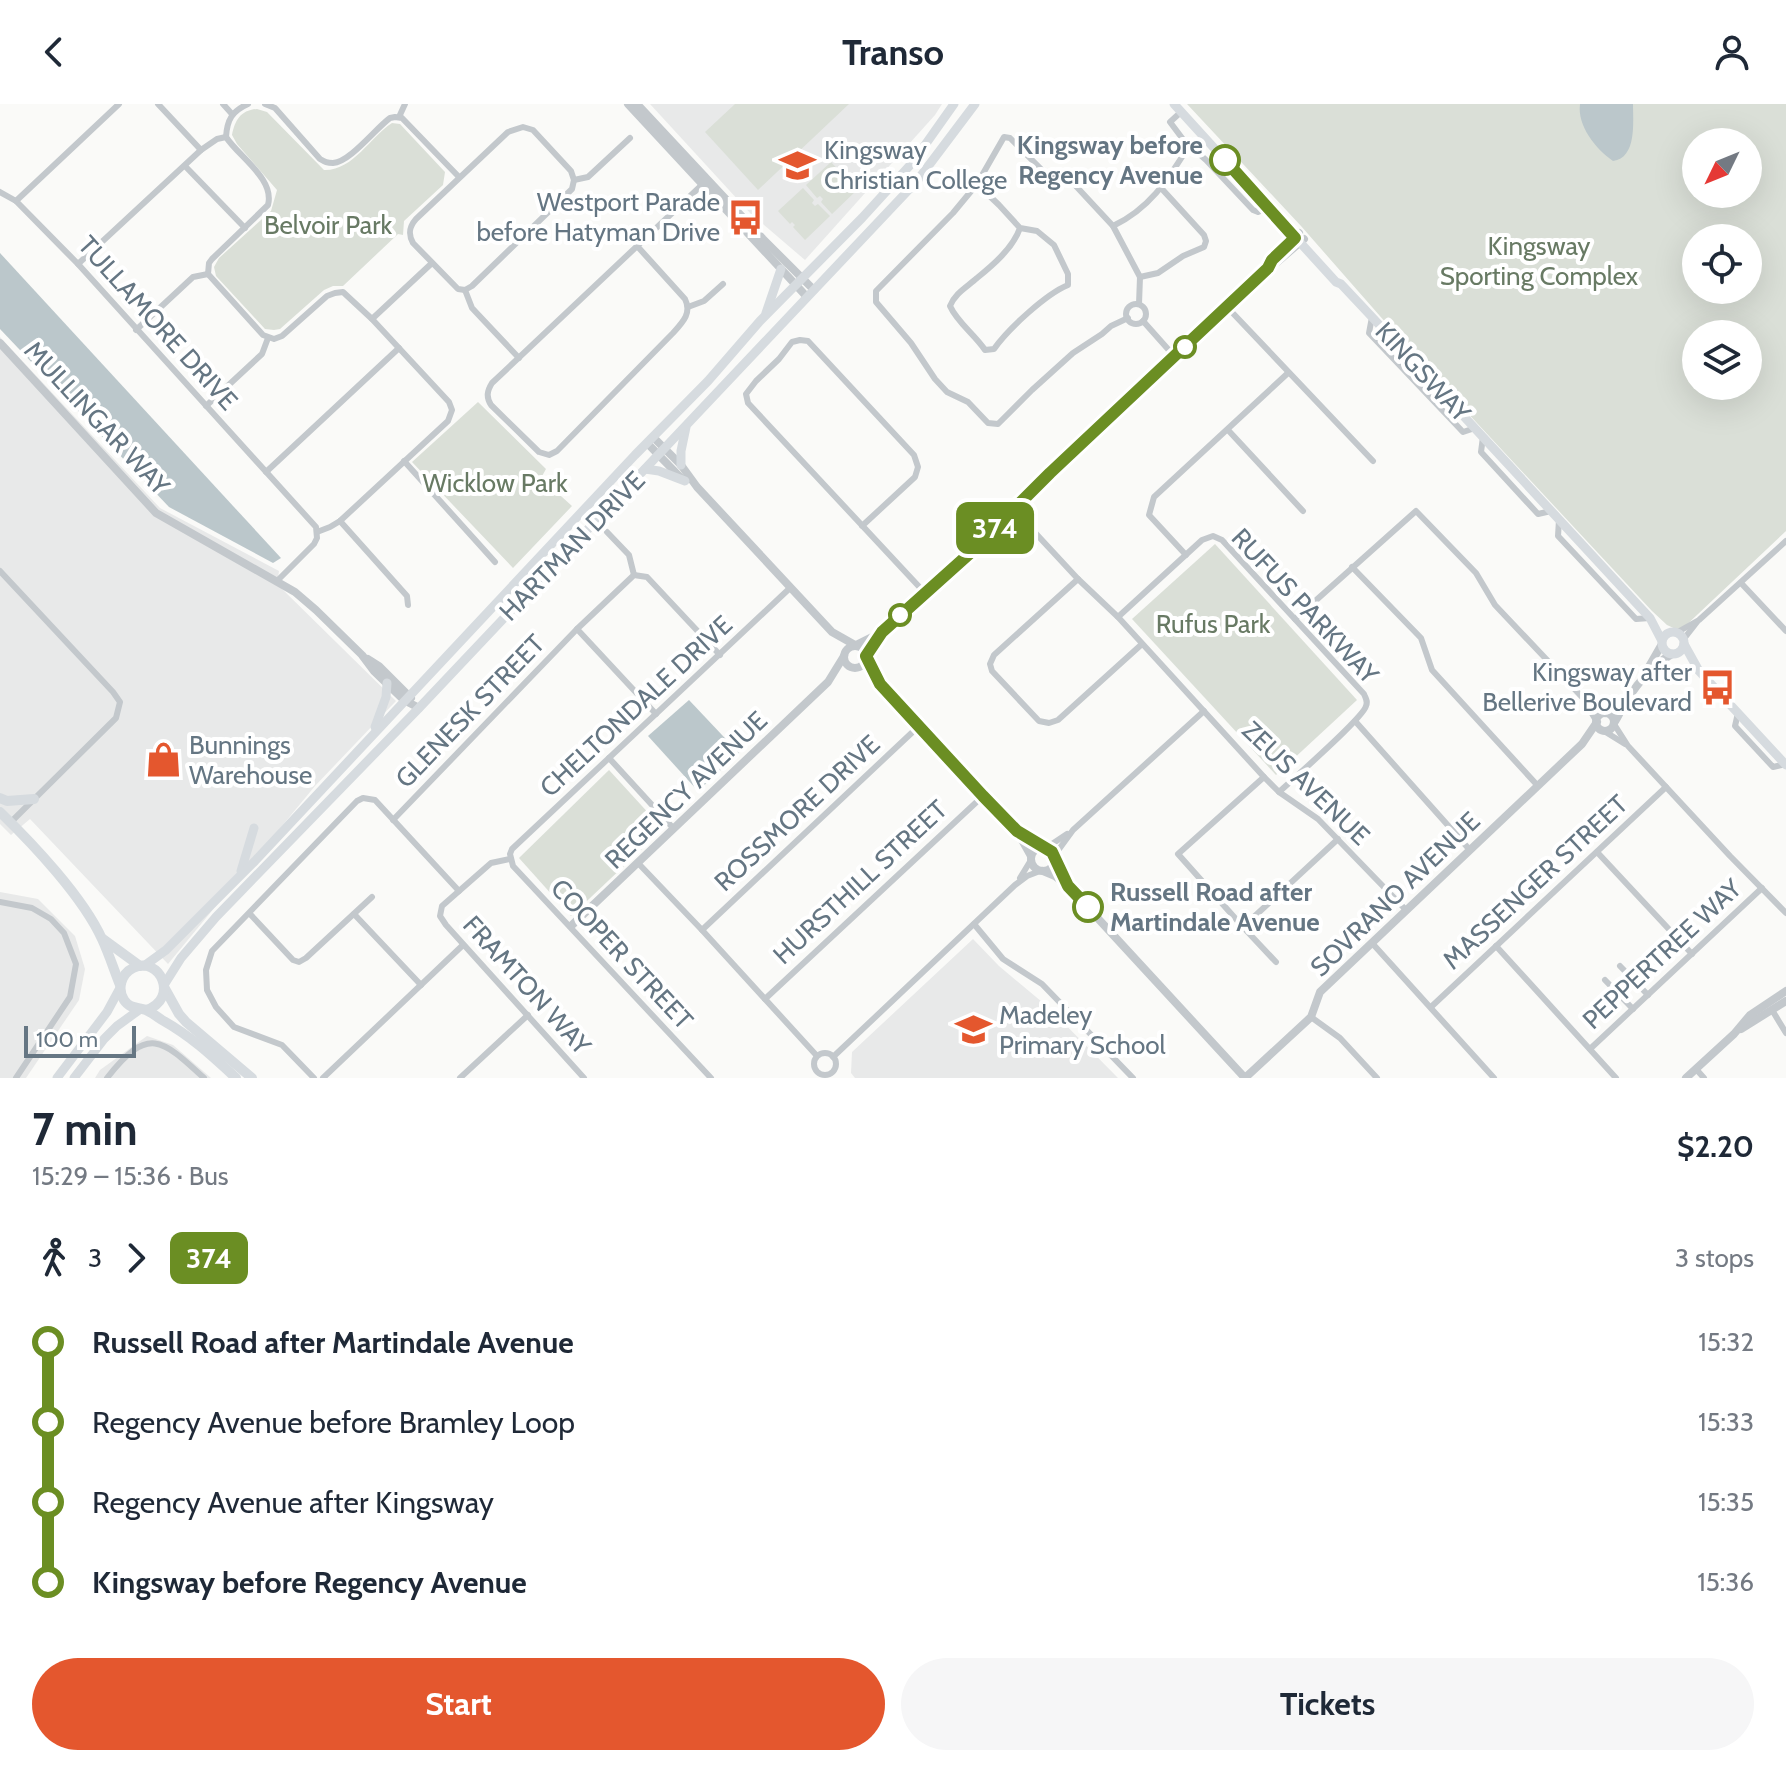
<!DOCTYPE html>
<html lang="en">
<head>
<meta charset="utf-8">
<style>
	:root { --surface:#fff; --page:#f6f6f7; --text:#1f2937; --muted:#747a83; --accent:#e4572e }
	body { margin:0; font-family:Cabin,sans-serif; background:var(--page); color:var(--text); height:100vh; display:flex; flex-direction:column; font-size:30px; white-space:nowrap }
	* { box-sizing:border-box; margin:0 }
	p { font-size:26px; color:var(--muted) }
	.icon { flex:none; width:44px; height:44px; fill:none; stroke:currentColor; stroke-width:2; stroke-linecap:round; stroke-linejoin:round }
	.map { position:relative; height:974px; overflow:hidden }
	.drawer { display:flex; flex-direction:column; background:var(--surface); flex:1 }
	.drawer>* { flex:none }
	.badge { padding:0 16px; border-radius:12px; font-size:28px; line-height:52px }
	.needle { width:52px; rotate:227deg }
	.controls { position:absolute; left:1682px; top:24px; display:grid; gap:16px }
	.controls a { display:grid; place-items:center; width:80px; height:80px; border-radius:50%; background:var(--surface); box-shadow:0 8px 32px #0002; font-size:40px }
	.scale { position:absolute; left:24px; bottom:20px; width:112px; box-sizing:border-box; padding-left:8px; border:4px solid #657683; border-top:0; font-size:22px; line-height:28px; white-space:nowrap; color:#657683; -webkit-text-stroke:6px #fff; paint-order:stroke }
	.map>.badge { position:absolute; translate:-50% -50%; box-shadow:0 0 0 4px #fff }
	.legs { display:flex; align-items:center; gap:12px; height:88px; padding:0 32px; font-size:26px }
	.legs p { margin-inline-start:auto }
	.summary { display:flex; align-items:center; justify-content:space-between; height:136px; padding:0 32px }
	h1 { font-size:44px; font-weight:800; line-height:60px }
	.primary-button { display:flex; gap:16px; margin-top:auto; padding:16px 32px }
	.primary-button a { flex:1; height:92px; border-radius:48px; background:var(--accent); color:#fff; font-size:32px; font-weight:800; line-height:92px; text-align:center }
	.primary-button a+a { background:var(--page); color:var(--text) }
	ul { padding:0 32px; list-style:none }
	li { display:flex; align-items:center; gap:28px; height:80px; font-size:30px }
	li i { display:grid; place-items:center; width:12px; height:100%; margin:0 10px; background:currentColor }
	li i::after { content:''; width:20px; height:20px; margin:-10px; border:6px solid; border-radius:50%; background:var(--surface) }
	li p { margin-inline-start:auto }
	li:first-child i { background:linear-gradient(#0000 50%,currentColor 0) }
	li:last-child i { background:linear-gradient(currentColor 50%,#0000 0) }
	header { display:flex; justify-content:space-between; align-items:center; height:104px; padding:0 32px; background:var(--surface); font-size:36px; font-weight:800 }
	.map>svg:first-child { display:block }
	.built { fill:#e8e9e9 }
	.green { fill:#dadfd7; fill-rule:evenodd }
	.water { fill:#bbc7cb }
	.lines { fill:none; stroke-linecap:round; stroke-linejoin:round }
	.minor { stroke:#c3c8cc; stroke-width:6 }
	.tertiary { stroke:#c3c8cc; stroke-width:8 }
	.secondary { stroke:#d6dbdf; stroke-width:9 }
	.primary { stroke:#d6dbdf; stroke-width:10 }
	.line-1-casing { stroke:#fff; stroke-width:18 }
	.line-1 { stroke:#6b8e23; stroke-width:12 }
	.stop-1-dot { fill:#fff; stroke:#6b8e23; stroke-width:4 }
	.labels { text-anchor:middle; stroke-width:8; stroke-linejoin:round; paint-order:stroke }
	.stop-label { font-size:26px; font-weight:bold; fill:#657683; stroke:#fff; text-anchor:end }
	.poi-label { font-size:26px; fill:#657683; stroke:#fff; text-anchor:start }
	.park-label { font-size:26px; fill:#687a64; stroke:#fff }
	.street-label { font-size:26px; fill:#657683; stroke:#fff }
</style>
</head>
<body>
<header><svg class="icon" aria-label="back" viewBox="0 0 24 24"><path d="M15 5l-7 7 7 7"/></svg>Transo<svg class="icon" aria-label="person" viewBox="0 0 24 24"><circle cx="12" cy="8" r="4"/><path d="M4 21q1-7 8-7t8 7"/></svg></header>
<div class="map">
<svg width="1786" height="974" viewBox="0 0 1786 974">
	<rect width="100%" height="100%" fill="#fafaf8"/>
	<g class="built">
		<polygon points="650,0 942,0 935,11 805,156 751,110"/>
		<polygon points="0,233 160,404 279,467 277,480 396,597 315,682 168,860 30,715 11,731 0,720"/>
		<polygon points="0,788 38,795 75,832 85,865 79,896 26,974 0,974"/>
		<polygon points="973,835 999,862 1048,903 1118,974 855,974 851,969 852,948"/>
		<polygon points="147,932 173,941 211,974 95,974 100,966"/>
	</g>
	<g class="green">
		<polygon points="735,0 849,0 758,86 705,28"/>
		<path d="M1187,0h599v427l-106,100 -13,-6 -15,-14 -230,-247 -121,-138zM1696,38h52v52h-52zM1696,134h52v52h-52zM1696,230h52v52h-52z"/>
		<path d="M257,5l10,3 57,58c29,1 46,-33 68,-47l8,1 45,48 -2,13 -39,36 -1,14 -5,-1 -55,52h-10l-9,4 -44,39 -6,1 -9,-1 -49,-53 -2,-9 5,-9 52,-47 6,-21 -40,-46 -5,-9c3,-15 9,-25 25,-26z"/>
		<polygon points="831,58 842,70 840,72 843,76 846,74 857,86 832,110 821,98 823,95 820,92 817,94 806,81"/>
		<polygon points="803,84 814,96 812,99 815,102 818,100 830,112 805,136 793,123 795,121 792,118 790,120 778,107"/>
		<polygon points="478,298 546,365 541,374 572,402 513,464 412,358"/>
		<polygon points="1215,440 1357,596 1276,671 1132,515"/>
		<polygon points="609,666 663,725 571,812 519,754"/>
	</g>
	<g class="water">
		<path d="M1580,0h53c0,18 4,54 -20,57 -17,-12 -36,-35 -33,-57z"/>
		<polygon points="0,149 281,454 273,459 169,403 0,225"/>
		<polygon points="689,596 739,649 698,687 648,632"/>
	</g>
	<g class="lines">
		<g class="minor">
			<polyline points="119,0 16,97 78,160 316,423 317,434 314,440 277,477"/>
			<polyline points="158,0 201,46"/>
			<polyline points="223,0 232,10"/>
			<path d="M248,0c-16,7 -21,16 -22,33 13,20 49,42 42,68l-56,54 -3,4 -1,11 55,61 11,4 8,-3 45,-40 8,-3 8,-1 29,27 77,83 3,8 -4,11 -108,100 -10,6 -13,5"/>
			<path d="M265,0l10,4 45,51c5,3 7,4 13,4 17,-1 42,-34 57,-45l5,-1 7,1 57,59"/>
			<polyline points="1181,8 1170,18 1185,38 1187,45 1197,48 1206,56 1253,106 1258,108 1267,104"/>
			<polyline points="399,13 405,0"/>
			<path d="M523,23l10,3 38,41 3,9 -2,9 -100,97 -7,4 -7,-1 -45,-46c-5,-9 -4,-16 3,-24l92,-87z"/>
			<polyline points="185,62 245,124"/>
			<polyline points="574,76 588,73 630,34"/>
			<path d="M977,80l22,21 21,23 17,3 17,14 14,29v11c-22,9 -60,44 -74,64l-9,1c-10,-15 -28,-28 -35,-44 5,-13 17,-19 27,-28 16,-13 36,-30 43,-50"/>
			<polyline points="0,88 16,97"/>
			<path d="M1113,122c36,-17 54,-45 74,-77"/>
			<path d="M638,143l47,52c7,14 -2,23 -12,34l-116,118 -8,4 -10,-3 -48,-47c-5,-8 -4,-14 1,-22l213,-201"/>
			<polyline points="78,160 201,46 217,35 226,33"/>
			<polyline points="1140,173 1158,169 1183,152 1204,143 1206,137 1204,131 1162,85"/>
			<polyline points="465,186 472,204 519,254"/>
			<circle cx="1136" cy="210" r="10"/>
			<polyline points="688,203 704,197 723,180"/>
			<polyline points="1227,203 1373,357"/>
			<polyline points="1372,213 1369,229 1463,328 1475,324"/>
			<polyline points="1128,214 1111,222 1102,230 1073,249 1032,286 998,320 988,319 968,298 947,288 935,275 911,239 876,198 876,187 953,109 977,80 1004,33 1010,34 1045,69 1060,72 1074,80 1113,122 1140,173 1139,200"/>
			<polyline points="372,215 432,159"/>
			<polyline points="1143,217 1175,253"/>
			<polyline points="136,226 193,173 208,170"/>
			<polyline points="206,302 262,250 268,234"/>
			<polyline points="1228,326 1303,407"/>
			<polyline points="1483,333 1481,348 1538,410 1551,407"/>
			<polyline points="404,357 495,458"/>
			<polyline points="266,368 399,244"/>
			<polyline points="1014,406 1078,475 1118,513 1264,673 1279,688 1318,715 1406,806"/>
			<polyline points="1559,416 1558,432 1636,515 1650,514"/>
			<polyline points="340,417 407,492 408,501"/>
			<polyline points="862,422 915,373 918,363 914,351 808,237 800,236 792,238 779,255 756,277 746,290 748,299 925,489"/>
			<polyline points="607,428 629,451 634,471"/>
			<polyline points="1186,451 1149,411 1154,393 1288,269"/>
			<polyline points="1352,463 1421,534 1432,566 1538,682"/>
			<polyline points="0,467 113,588 120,598 116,614 11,718"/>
			<polyline points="1078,475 994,551 990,560 992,567 1039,617 1049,619 1058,616 1142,540"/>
			<polyline points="1741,479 1786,527"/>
			<path d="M1118,513l84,-77 11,-4 9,4 142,154c2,5 4,7 2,12 -3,12 -73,73 -87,86"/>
			<polyline points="1295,515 1416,407 1476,469 1495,501 1581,592 1605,610"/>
			<polyline points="1676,529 1699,516 1786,437"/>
			<polyline points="1683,536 1697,518"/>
			<polyline points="1585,598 1597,618"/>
			<polyline points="1738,609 1735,622 1773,663 1786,660"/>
			<polyline points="656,610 577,525 634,471 647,473 720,551"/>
			<polyline points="1355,617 1469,745"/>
			<polyline points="1614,620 1628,642 1730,752 1786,809"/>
			<polyline points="1604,627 1625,640"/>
			<polyline points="609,654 674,725"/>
			<polyline points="1264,673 1178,750 1243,823 1338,735"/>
			<polyline points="393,716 577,525"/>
			<polyline points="1046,744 1067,730"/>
			<polyline points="1597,748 1692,850"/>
			<polyline points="1054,752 1073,726 1204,607"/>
			<polyline points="510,755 491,759 442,802 440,812 446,821 584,974"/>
			<polyline points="638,759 702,826 817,952"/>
			<polyline points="1020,774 1031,756"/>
			<polyline points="0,798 32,804 51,815 64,829 76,860 70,893 16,974"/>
			<polyline points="250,810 293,856 299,858 306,854 372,793"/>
			<polyline points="354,810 421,881"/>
			<polyline points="974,820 1003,855 1042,880 1133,974"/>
			<polyline points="1243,823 1276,858"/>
			<polyline points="702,826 919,622"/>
			<polyline points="1372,839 1494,974"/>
			<polyline points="1496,842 1616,974"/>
			<polyline points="1620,862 1648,891"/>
			<polyline points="1605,876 1633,905"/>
			<polyline points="765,895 983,692"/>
			<polyline points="1431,903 1666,683"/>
			<polyline points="1772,906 1786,929"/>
			<polyline points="1311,913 1340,934 1377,974"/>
			<polyline points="1590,945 1762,784"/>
			<circle cx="825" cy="960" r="11"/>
			<polyline points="833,953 1015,781 1027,772 1040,767"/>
			<polyline points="1696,965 1704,974"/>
			<path d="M107,974c41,-52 54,-40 97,0"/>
			<polyline points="314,974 282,941 234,923 216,903 207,886 206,866 212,847 357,697 363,694 375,696 459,787"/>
			<polyline points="323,974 463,841"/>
			<polyline points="460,974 528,911"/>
			<polyline points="711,974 513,762 510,750 512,745 790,484"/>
		</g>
		<g class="tertiary">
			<polyline points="628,0 807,193"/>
			<polyline points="637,0 763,135 814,186"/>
			<polyline points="1270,160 1299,129"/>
			<polyline points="0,239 156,409 295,488 316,506 362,551 374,567 404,596 419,604"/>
			<polyline points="653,333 681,361 697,383 832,528 855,541"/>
			<polyline points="647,339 682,375"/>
			<polyline points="856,541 882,528 969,450 1050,369 1268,164 1275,160 1304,135"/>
			<circle cx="855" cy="553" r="11"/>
			<polyline points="866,553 880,580 1017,727 1031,752"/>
			<polyline points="368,555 379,562 411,594"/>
			<polyline points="1647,566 1662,540"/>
			<circle cx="1605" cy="618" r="9"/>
			<path d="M1614,619c5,-7 8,-16 13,-23 12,-19 26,-35 45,-46"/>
			<circle cx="1043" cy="755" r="12"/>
			<polyline points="1043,767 1055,772 1068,782 1245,974 1311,913 1320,888 1582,640 1597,618"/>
			<polyline points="571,822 828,578 844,552"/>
			<polyline points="1741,925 1786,897"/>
			<polyline points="1686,974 1734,930 1750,911 1786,887"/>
		</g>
		<g class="secondary">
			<polyline points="1174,0 1336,178 1341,180 1372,213 1650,514 1662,537"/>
			<polyline points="766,209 781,165"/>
			<polyline points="681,361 681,347 686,323"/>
			<polyline points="645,365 659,367 685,377"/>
			<circle cx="1673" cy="539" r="11"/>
			<polyline points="1684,540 1699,567 1786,661"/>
			<polyline points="375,623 386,593 387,579"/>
			<polyline points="241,767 254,724"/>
			<polyline points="144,862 166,846 255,757 635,351 708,277 760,217 862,114 913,58 954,0"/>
			<polyline points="164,881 181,854 216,813 419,604 917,77 975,0"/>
			<polyline points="57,974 107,908 120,884"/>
			<polyline points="74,974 104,935 117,922 139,906"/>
		</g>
		<g class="primary">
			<polyline points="0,694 7,697 34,695"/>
			<path d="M0,708c33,32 83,85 102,127 7,15 12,31 18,46"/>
			<polyline points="103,835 140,862"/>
			<polyline points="164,883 179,910 186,918 252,974"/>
			<path d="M146,906c34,-11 14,-55 -13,-42 -12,6 -16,21 -9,32 6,9 13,7 22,10 5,2 11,7 16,10 30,17 49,35 74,58"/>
		</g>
	</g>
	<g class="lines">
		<defs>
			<polyline id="line-1" points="1088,803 1068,782 1052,748 1017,727 983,692 880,580 866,552 882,528 969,450 1050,369 1268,164 1272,156 1295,134 1225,56"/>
		</defs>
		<use href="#line-1" class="line-1-casing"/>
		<use href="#line-1" class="line-1"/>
	</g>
	<defs>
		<symbol id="school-bare" viewBox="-9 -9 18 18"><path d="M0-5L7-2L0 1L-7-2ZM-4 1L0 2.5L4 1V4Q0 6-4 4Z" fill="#e4572e" stroke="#fff" stroke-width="2.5" paint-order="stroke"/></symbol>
		<symbol id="bus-bare" viewBox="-9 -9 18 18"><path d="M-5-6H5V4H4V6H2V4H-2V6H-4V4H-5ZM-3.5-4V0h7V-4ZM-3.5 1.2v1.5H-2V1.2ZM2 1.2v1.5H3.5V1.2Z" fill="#e4572e" stroke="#fff" stroke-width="2.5" paint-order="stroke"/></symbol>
		<symbol id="shop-bare" viewBox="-9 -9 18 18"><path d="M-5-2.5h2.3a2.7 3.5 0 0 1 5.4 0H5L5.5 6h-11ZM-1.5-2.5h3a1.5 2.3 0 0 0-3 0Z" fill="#e4572e" stroke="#fff" stroke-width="2.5" paint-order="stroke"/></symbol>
	</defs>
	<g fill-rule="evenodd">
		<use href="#school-bare" x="772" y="36" width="51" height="51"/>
		<use href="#bus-bare" x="720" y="88" width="51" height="51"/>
		<use href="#bus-bare" x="1692" y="558" width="51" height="51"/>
		<use href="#shop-bare" x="138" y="630" width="51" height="51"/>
		<use href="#school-bare" x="948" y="900" width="51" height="51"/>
	</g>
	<g class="stop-1-dot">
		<circle cx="1225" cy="56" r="14"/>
		<circle cx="1185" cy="243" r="10"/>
		<circle cx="900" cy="511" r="10"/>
		<circle cx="1088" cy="803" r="14"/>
	</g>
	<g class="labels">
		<g class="stop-label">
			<text x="1203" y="50">Kingsway before<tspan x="1203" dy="30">Regency Avenue</tspan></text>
			<text x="1110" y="797" text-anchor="start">Russell Road after<tspan x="1110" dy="30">Martindale Avenue</tspan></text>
		</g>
		<g class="poi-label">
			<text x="824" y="55">Kingsway<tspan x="824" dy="30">Christian College</tspan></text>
			<text x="720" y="107" text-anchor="end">Westport Parade<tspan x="720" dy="30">before Hatyman Drive</tspan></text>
			<text x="1692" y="577" text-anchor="end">Kingsway after<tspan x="1692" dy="30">Bellerive Boulevard</tspan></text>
			<text x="189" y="650">Bunnings<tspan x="189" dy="30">Warehouse</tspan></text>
			<text x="999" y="920">Madeley<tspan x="999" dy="30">Primary School</tspan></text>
		</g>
		<g class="park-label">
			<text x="328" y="130">Belvoir Park</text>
			<text x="1539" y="151">Kingsway<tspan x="1539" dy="30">Sporting Complex</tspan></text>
			<text x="495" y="388">Wicklow Park</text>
			<text x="1213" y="529">Rufus Park</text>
		</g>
		<g class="street-label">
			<text transform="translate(158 219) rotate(48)" y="9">TULLAMORE DRIVE</text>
			<text transform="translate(1423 268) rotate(47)" y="9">KINGSWAY</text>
			<text transform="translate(97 314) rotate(47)" y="9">MULLINGAR WAY</text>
			<text transform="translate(572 442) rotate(-46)" y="9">HARTMAN DRIVE</text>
			<text transform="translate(1305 502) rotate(47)" y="9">RUFUS PARKWAY</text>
			<text transform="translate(636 602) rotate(-43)" y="9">CHELTONDALE DRIVE</text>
			<text transform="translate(470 607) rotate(-46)" y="9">GLENESK STREET</text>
			<text transform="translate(1306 679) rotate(44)" y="9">ZEUS AVENUE</text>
			<text transform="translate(686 686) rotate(-44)" y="9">REGENCY AVENUE</text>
			<text transform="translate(797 709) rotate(-43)" y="9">ROSSMORE DRIVE</text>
			<text transform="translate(860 778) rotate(-43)" y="9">HURSTHILL STREET</text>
			<text transform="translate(1535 778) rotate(-43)" y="9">MASSENGER STREET</text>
			<text transform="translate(1395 790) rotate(-44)" y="9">SOVRANO AVENUE</text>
			<text transform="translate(622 850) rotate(47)" y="9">COOPER STREET</text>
			<text transform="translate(1662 850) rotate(-43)" y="9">PEPPERTREE WAY</text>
			<text transform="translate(527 881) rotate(48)" y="9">FRAMTON WAY</text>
		</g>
	</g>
</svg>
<div class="controls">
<a><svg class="needle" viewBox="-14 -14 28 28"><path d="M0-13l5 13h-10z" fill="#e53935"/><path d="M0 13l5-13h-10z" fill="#747a83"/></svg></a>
<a><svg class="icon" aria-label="locate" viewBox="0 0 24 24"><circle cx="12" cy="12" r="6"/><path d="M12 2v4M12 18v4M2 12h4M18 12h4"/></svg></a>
<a><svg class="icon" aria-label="layers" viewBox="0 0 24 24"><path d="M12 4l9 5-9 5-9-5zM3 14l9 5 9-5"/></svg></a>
</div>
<div class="scale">100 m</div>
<b class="badge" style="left:995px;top:424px;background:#6b8e23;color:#fff">374</b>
</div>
<section class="drawer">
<div class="summary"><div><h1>7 min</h1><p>15:29 – 15:36 · Bus</p></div><b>$2.20</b></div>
<div class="legs"><svg class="icon" aria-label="walk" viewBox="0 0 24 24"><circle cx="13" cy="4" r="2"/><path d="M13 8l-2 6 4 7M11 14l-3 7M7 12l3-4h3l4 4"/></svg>3<svg class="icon" aria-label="forward" viewBox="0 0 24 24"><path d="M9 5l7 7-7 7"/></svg><b class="badge" style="background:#6b8e23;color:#fff">374</b><p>3 stops</p></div>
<ul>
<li><i style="color:#6b8e23"></i><b>Russell Road after Martindale Avenue</b><p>15:32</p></li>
<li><i style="color:#6b8e23"></i><span>Regency Avenue before Bramley Loop</span><p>15:33</p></li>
<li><i style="color:#6b8e23"></i><span>Regency Avenue after Kingsway</span><p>15:35</p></li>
<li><i style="color:#6b8e23"></i><b>Kingsway before Regency Avenue</b><p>15:36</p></li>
</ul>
<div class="primary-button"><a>Start</a><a>Tickets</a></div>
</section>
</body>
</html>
